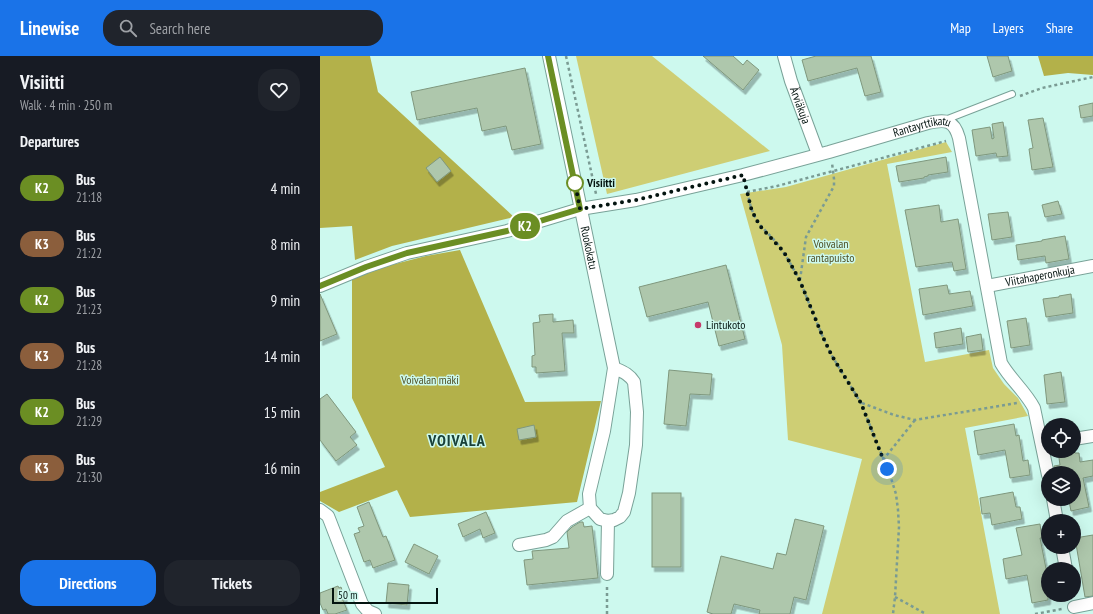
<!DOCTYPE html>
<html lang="en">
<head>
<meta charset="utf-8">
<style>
	:root { --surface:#171b24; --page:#20242c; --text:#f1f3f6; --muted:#9ea1a6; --accent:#1a73e8 }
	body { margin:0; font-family:"PT Sans Narrow",sans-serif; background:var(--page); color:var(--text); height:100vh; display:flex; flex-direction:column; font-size:15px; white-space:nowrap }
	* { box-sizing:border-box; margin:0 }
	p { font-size:13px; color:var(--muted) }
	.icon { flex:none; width:22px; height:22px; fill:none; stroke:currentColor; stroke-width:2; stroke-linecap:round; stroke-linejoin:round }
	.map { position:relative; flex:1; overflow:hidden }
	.drawer { display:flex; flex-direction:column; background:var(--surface); width:320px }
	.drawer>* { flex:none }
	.badge { padding:0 8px; border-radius:13px; font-size:14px; line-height:26px }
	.controls { position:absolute; left:721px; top:362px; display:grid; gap:8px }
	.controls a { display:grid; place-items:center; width:40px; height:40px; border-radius:50%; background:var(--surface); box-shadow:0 4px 16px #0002; font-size:20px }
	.scale { position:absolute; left:12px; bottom:10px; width:106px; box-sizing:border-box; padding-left:4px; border:2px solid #041410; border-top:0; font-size:11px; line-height:14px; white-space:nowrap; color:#041410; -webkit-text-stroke:3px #cdf9ee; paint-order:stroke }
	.you { position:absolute; width:20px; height:20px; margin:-10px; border:3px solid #fff; border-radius:50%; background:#1a73e8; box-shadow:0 0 0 6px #1a73e833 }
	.map>.badge { position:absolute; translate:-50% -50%; box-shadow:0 0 0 2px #fff }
	h2 { padding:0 20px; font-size:15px; line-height:36px }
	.round { display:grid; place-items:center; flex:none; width:42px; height:42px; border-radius:16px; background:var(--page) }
	.headline { display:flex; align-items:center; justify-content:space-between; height:68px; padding:0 20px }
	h1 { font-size:19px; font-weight:600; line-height:30px }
	.cta { display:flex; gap:8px; margin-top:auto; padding:8px 20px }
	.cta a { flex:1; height:46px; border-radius:16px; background:var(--accent); color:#fff; font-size:16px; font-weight:600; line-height:46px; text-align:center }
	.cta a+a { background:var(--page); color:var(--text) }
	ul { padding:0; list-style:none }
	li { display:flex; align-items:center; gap:12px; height:56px; padding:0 20px }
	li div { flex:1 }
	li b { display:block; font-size:15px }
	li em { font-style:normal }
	li .badge { min-width:44px; font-weight:700; text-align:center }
	header { display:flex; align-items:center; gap:24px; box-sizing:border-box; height:56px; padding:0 20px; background:var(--accent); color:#fff }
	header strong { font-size:19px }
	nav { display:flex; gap:22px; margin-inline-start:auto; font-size:14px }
	.search { width:280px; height:36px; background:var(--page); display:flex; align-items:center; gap:10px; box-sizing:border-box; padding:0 14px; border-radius:16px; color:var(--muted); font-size:15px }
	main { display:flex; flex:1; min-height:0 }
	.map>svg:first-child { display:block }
	.green { fill:#cece74 }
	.forest { fill:#b3b14a }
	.building { fill:#aec7ac; stroke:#7f977d; filter:url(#shadow) }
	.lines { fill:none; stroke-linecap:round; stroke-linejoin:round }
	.service-casing { stroke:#79a298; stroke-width:8 }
	.minor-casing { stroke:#79a298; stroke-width:14 }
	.path { stroke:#7a9b93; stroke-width:2.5; stroke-dasharray:3 3; stroke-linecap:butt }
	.service { stroke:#fff; stroke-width:6 }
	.minor { stroke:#fff; stroke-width:12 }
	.line-casing { stroke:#fff; stroke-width:9 }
	.line { stroke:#6b8e23; stroke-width:6 }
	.walk { stroke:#041410; stroke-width:4; stroke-dasharray:0 7.2 }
	.stop-dot { fill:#fff; stroke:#6b8e23; stroke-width:2 }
	.poi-dot { fill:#c6396a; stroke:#cdf9ee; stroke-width:1.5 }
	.labels { text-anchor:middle; stroke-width:3; stroke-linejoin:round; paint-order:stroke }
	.street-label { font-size:12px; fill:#041410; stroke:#cdf9ee }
	.stop-label { font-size:12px; font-weight:bold; fill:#041410; stroke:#cdf9ee; text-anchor:start }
	.park-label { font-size:12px; fill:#4f4f24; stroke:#cdf9ee }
	.poi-label { font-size:12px; fill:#041410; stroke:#cdf9ee; text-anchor:start }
	.district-label { font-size:16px; font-weight:bold; letter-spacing:1px; fill:#194139; stroke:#cdf9ee }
</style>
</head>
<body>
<header>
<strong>Linewise</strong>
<div class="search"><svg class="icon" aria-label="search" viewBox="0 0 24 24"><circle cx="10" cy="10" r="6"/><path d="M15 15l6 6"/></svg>Search here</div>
<nav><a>Map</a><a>Layers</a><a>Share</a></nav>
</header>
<main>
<section class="drawer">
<div class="headline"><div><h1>Visiitti</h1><p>Walk · 4 min · 250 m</p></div><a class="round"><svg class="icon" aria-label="heart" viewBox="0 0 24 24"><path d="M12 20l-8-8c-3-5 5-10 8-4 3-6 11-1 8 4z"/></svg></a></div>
<h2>Departures</h2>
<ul>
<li><span class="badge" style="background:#6b8e23;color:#fff">K2</span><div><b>Bus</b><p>21:18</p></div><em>4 min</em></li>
<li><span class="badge" style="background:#8b5e3c;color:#fff">K3</span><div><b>Bus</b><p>21:22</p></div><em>8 min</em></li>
<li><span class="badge" style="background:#6b8e23;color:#fff">K2</span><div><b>Bus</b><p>21:23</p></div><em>9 min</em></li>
<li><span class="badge" style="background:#8b5e3c;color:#fff">K3</span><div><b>Bus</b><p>21:28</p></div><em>14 min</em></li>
<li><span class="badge" style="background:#6b8e23;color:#fff">K2</span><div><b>Bus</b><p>21:29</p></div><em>15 min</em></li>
<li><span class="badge" style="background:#8b5e3c;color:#fff">K3</span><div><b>Bus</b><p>21:30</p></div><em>16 min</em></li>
</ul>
<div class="cta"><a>Directions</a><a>Tickets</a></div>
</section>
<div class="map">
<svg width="773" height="558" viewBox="0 0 773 558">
	<defs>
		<filter id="shadow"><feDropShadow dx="2.5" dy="4.5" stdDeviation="0" flood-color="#0004"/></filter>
	</defs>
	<rect width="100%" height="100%" fill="#cdf9ee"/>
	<g class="green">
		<polygon points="256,0 332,0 450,95 287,138"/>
		<polygon points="626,86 632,96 567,108 605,306 669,294 673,312 684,328 698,342 708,360 645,372 680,558 502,558 542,403 468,384 462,289 420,138 466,131"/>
	</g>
	<g class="forest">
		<polygon points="0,0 50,0 58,36 194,161 72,190 35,204 32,170 0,172"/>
		<polygon points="718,0 773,0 773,19 748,17 724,20"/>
		<polygon points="140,194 205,346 281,345 257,446 90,461 77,434 19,456 0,445 0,436 65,411 32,342 32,222 71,209 106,200"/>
	</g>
	<g class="building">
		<polygon points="383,0 413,0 423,9 427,4 439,14 423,34"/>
		<polygon points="496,0 551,0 561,36 545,40 537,12 488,25 482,4"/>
		<polygon points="667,0 688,0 692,15 673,21"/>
		<polygon points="205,12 221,88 192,94 186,70 162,75 157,52 97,64 91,36"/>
		<polygon points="773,47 773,60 761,62 759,50"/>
		<polygon points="723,62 733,111 712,114 709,93 713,92 708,64"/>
		<polygon points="683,66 688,100 677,101 676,97 656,100 652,74 670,71 672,83 674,82 672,68"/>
		<polygon points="120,101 131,115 117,126 106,112"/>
		<polygon points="626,101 628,116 608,119 608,120 604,121 604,122 579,126 576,110"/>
		<polygon points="738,145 742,158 725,161 722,149"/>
		<polygon points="619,149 621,166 638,163 646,213 634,215 632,206 596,211 585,154"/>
		<polygon points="688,156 692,181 672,184 668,158"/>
		<polygon points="745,180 749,203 726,207 725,200 698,204 696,189 722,185 722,184"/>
		<polygon points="406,209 425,283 399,290 388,246 327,261 319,231"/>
		<polygon points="627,229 629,238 650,235 653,250 603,259 599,233"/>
		<polygon points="0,238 17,278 0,285"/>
		<polygon points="751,238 753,257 726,261 723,243 739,241 739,240"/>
		<polygon points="233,258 233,266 253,264 254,277 242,277 245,315 216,317 216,311 212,311 212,300 215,299 213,267 220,266 219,259"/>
		<polygon points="706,262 710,289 691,292 687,265"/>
		<polygon points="641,272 643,288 616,292 614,277"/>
		<polygon points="661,278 663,294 648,296 646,281"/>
		<polygon points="349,314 392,318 390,339 370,338 366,370 344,368"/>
		<polygon points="741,316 745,346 727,348 724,319"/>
		<polygon points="7,338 36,376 30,381 37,389 16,405 0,384 0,343"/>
		<polygon points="694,368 696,380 699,379 703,405 708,404 710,419 690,422 685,394 658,399 654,375"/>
		<polygon points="214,369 216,381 199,384 197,373"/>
		<polygon points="738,395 754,395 755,397 759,397 760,406 773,404 773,420 763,422 769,451 751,455 749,445 754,444 754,417 735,417 734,410 740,409"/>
		<polygon points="693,436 696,451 700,451 702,463 672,469 670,457 662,458 660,442"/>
		<rect x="332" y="437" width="29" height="74"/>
		<polygon points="49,446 63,481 66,480 75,504 53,512 50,504 44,506 34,478 40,476 38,472 44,470 37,451"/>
		<polygon points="166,456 175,477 163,482 160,473 143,481 138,468"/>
		<polygon points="475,463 504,470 486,544 474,541 470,558 439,558 440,554 414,548 411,558 393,558 387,556 401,500 453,513 457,497 466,499"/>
		<polygon points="260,466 263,466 264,471 272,470 278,522 207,529 204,504 213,503 212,495 249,492 247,476 252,471"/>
		<polygon points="720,468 722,482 720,482 728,523 728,544 712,547 707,519 686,523 683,503 702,499 696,472"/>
		<polygon points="773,479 773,540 765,541 755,482"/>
		<polygon points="94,488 118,500 109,518 85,506"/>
		<polygon points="68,527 89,529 87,549 66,547"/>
		<polygon points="18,530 19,532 21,531 25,542 22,542 27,554 15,558 8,558 6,553 3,554 0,547 0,537"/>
	</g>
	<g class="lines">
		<defs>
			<polyline id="service" points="625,64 692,38"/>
			<g id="minor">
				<path id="s1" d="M229,0l65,312 -10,63 -15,63 1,14 10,11 8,2 6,-1 6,-3 4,-5 5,-19 7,-48 1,-33 -3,-30c-5,-8 -11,-10 -20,-14"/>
				<path id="s2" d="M464,0l7,25 27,73"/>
				<path id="s3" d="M0,230l46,-19 41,-14 100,-22 73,-22 56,-9 107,-25 86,-23 99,-29c18,-4 26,-3 31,15l42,225c9,16 24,28 33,45l14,67"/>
				<path id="s4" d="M667,230l106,-20"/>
				<polyline points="754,383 773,380"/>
				<polyline points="733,443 737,465"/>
				<polyline points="0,454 8,460 10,465 42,548 48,555 55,558"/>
				<polyline points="199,489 226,484 233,481 247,465 270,452"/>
				<polyline points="742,491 746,513"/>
				<polyline points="287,518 288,465"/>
				<polyline points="754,551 773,547"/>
			</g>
		</defs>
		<use href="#service" class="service-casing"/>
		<use href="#minor" class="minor-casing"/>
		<g class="path">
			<polyline points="246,0 276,138"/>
			<polyline points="700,40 722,32 773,21"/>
			<polyline points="426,130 431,152 435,161 440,169 457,187 469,205 480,225 502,279 512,300 541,347 571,422 576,438 578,454 579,471 575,541 573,558"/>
			<polyline points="427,136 457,130 626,85"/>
			<polyline points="480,224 486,181 514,130 514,123 512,107"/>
			<polyline points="542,347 574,359 595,364 697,347"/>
			<polyline points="563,404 595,364"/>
			<polyline points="287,531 287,558"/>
			<polyline points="575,541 606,558"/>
			<polyline points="715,558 742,553"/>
		</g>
		<use href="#service" class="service"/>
		<use href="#minor" class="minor"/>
	</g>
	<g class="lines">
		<defs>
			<polyline id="line" points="0,230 46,211 87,197 187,175 260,153 228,0"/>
		</defs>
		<use href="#line" class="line-casing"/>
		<use href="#line" class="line"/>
		<polyline class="walk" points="255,127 254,122 260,153 316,144 423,119 431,152 435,161 440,170 464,196 480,225 502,279 512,300 541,347 567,413"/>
	</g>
	<circle class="stop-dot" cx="255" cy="127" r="8"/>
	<circle class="poi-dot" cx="378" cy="269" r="4"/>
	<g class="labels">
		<g class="street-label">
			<text dy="4" stroke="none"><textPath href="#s2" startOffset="52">Ärviäkuja</textPath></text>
			<text dy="4" stroke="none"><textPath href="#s3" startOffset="624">Rantayrttikatu</textPath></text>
			<text dy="4" stroke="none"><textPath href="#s1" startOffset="196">Ruokokatu</textPath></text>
			<text dy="4" stroke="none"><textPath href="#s4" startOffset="54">Viitahaperonkuja</textPath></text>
		</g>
		<g class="stop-label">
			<text x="267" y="131">Visiitti</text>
		</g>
		<g class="park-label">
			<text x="511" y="192">Voivalan<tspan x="511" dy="14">rantapuisto</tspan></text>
			<text x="110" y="328">Voivalan mäki</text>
		</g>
		<g class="poi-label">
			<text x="386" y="273">Lintukoto</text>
		</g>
		<g class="district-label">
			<text x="137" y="390">VOIVALA</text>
		</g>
	</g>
</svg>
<div class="controls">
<a><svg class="icon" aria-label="locate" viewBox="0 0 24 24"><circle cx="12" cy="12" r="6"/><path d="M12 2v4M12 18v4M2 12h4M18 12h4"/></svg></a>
<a><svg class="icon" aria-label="layers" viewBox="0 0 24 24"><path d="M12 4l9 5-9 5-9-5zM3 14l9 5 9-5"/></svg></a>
<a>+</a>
<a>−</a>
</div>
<div class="scale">50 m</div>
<div class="you" style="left:567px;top:413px"></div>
<b class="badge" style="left:205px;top:170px;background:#6b8e23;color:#fff">K2</b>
</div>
</main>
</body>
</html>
